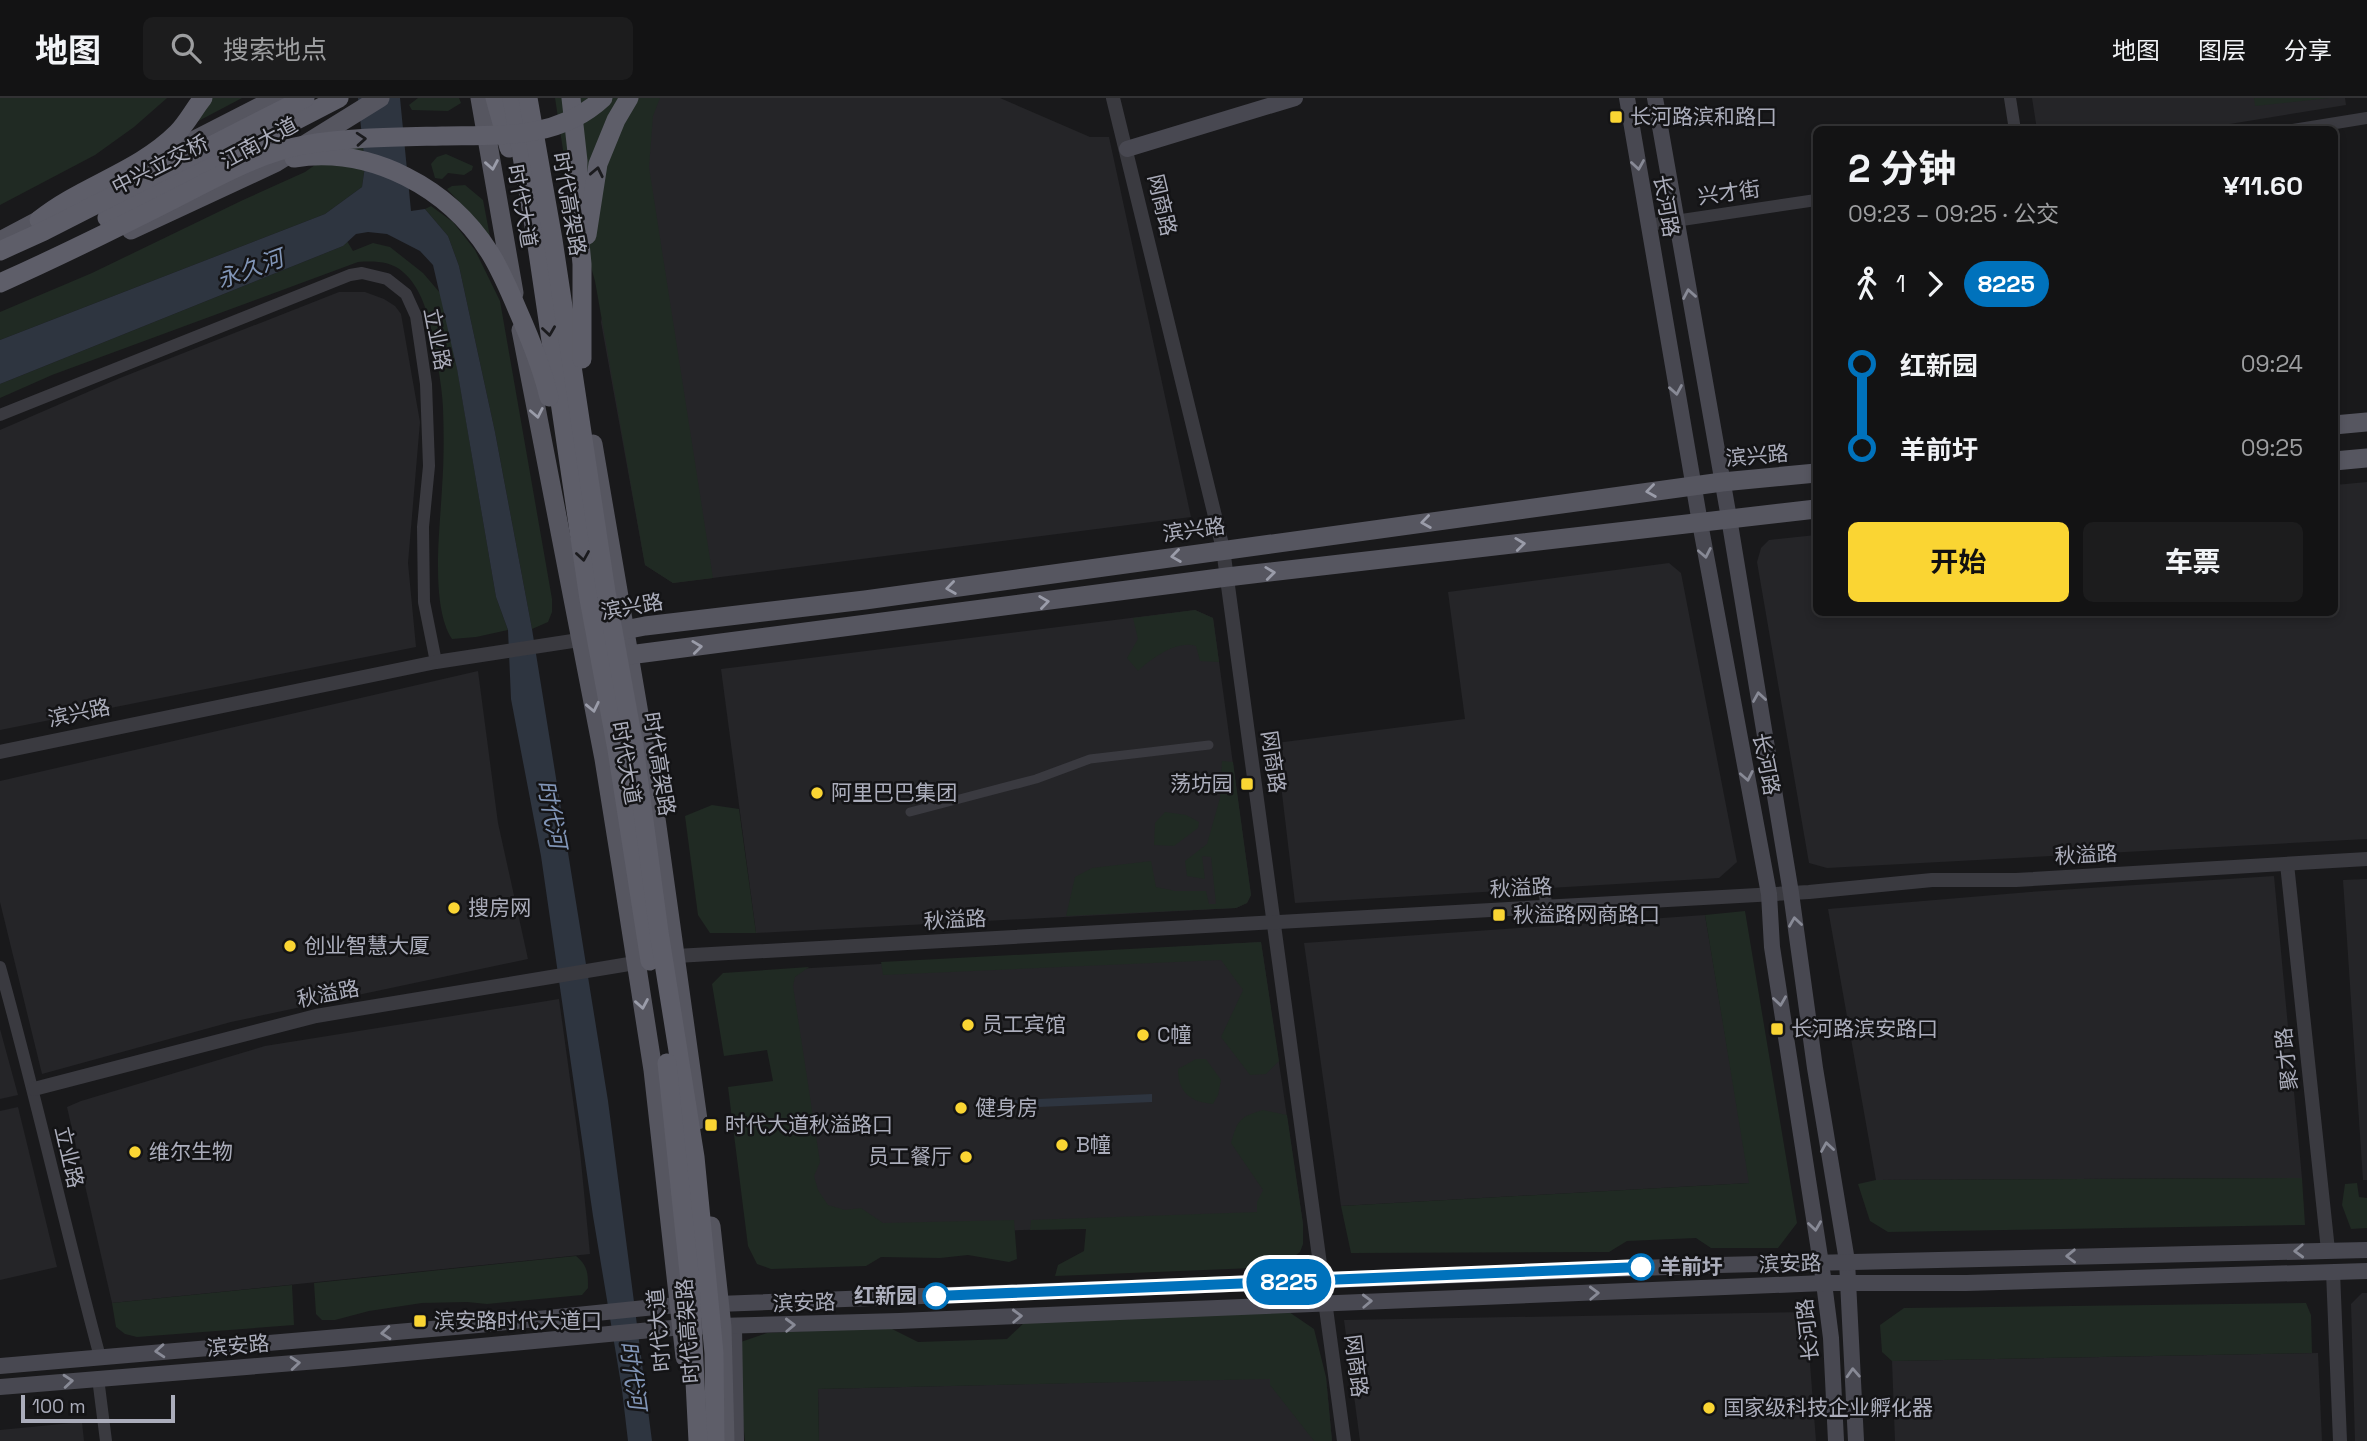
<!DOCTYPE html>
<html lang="zh">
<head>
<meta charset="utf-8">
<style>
	:root { --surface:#131314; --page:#1c1c1d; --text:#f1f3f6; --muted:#9d9ea0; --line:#323234; --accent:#fad533 }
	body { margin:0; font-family:"Space Grotesk","Noto Sans SC",sans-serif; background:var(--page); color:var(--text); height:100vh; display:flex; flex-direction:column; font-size:26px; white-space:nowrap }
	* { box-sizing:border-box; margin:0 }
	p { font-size:23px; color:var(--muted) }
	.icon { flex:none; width:38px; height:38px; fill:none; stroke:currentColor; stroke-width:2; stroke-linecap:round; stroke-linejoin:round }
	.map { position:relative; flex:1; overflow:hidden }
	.panel { position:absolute; left:1813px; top:28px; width:525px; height:490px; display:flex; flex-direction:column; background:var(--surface); border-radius:10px; box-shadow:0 4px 10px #0003,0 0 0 2px var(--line) }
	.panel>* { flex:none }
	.badge { padding:0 14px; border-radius:23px; font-size:24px; line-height:46px }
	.scale { position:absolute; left:21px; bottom:18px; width:154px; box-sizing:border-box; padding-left:7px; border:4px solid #abadbb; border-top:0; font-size:19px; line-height:24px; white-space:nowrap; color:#abadbb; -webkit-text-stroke:5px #141416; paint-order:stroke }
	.map>.badge { position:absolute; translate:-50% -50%; box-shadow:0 0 0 4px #fff }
	.legs { display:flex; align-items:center; gap:10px; height:77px; padding:0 35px; font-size:23px }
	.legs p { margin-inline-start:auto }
	.head { display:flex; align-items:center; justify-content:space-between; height:119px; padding:0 35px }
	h1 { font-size:38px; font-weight:700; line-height:52px }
	.cta { display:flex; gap:14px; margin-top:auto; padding:14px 35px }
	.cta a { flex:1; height:80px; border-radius:10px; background:var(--accent); color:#111; font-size:28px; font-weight:700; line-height:80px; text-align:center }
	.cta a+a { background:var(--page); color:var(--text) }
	ul { padding:0 35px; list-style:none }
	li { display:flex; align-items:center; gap:24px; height:84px; font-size:26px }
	li i { display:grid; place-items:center; width:10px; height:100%; margin:0 9px; background:currentColor }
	li i::after { content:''; width:18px; height:18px; margin:-9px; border:5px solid; border-radius:50%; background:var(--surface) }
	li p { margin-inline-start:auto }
	li:first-child i { background:linear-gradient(#0000 50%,currentColor 0) }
	li:last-child i { background:linear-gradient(currentColor 50%,#0000 0) }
	header { display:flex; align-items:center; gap:42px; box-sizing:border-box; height:98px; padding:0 35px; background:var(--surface); border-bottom:2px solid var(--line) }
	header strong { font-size:33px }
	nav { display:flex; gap:38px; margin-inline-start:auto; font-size:24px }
	.search { width:490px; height:63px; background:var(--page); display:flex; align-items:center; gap:18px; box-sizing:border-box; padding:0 24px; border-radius:10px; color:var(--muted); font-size:26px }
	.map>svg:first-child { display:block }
	.built { fill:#252528 }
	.green { fill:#202a23 }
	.water { fill:#2e3540 }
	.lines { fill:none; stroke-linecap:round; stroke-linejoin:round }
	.pedestrian { stroke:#3a3a40; stroke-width:9 }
	.minor { stroke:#3a3a40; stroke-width:12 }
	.tertiary { stroke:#3a3a40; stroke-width:14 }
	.secondary { stroke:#484851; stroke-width:16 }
	.primary { stroke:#565660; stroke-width:19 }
	.trunk { stroke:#5e5e69; stroke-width:19 }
	.oneway { stroke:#1b1b1e }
	.oneway2 { stroke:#9a9ca9 }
	.oneway3 { stroke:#888a96 }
	.line-1-casing { stroke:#fff; stroke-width:16 }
	.line-1 { stroke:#0072bc; stroke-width:10 }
	.poi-dot { fill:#fad533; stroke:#141416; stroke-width:2.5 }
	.stop-1-dot { fill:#fff; stroke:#0072bc; stroke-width:3.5 }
	.labels { text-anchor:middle; stroke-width:5; stroke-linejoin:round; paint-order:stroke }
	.poi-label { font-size:21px; fill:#abadbb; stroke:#141416; text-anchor:start }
	.street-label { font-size:21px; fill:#abadbb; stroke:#141416 }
	.stop-label { font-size:21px; font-weight:bold; fill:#abadbb; stroke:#141416; text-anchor:start }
	.water-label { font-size:23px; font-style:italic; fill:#8195b7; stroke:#141416 }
</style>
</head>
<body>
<header>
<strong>地图</strong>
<div class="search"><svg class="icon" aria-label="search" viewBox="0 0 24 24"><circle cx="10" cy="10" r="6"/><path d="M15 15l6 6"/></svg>搜索地点</div>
<nav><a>地图</a><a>图层</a><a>分享</a></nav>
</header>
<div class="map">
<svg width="2367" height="1343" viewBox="0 0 2367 1343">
	<rect width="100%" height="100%" fill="#19191b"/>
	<g class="built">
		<polygon points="648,0 1000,0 1090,39 1109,39 1191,419 673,485 645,467 601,224"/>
		<polygon points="2032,0 2345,0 2346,7 2199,31 2037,32"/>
		<polygon points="339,194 365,194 384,201 395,208 401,216 420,324 408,465 416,549 0,632 0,332 120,280"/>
		<polygon points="2367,384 2367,741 1827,770 1809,765 1757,464 1761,450 1769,442 1816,437 1816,514 2334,514 2335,387"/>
		<polygon points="1669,465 1681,475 1737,764 1719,780 1295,805 1276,645 1465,621 1448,494"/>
		<polygon points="1195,512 1213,520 1251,797 1247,805 1236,810 756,835 721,571"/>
		<polygon points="478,573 498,725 528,861 231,924 42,976 0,804 0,683"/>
		<polygon points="2274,778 2302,1080 1876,1082 1828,811 2030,794"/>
		<polygon points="2367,781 2367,1082 2363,1082 2343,782"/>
		<polygon points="1705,817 1750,1085 1341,1108 1304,845"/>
		<polygon points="1261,844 1303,1126 1023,1132 804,1142 777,872"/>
		<polygon points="559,901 580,1053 590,1156 112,1205 67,1009 81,1003 265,948"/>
		<polygon points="0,931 18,997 0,1001"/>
		<polygon points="18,1009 57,1169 0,1182 0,1013"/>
		<polygon points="2362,1195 2367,1195 2367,1343 2355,1343 2351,1206"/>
		<polygon points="1806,1214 1816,1343 1360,1343 1344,1222"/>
		<polygon points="2318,1255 2322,1343 1895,1343 1892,1263"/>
		<polygon points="1326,1279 1332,1343 819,1343 818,1291"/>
		<polygon points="82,1324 84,1343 0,1343 0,1332"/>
	</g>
	<g class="green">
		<polygon points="0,0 167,0 134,29 95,57 0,107"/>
		<polygon points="210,0 242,0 189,28"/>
		<polygon points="418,0 459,0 461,5 448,13 412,12 409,7"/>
		<polygon points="555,0 660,0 653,18 649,69 713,480 673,485 645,467 595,183 569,91"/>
		<polygon points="2254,0 2329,0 2255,8"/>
		<polygon points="362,34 365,68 362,89 325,116 0,242 0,214 92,175 243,102 305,74"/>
		<polygon points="446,56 473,68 472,72 464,77 448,75 442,81 435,80 431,66 437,59"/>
		<polygon points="465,87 483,102 492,149 471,116 447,91 452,88"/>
		<polygon points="431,108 453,124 475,152 500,203 552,501 552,514 548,524 532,531 495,334 459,168 448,138 425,111"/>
		<path d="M347,143l6,10 20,-8 17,4 33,26 18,21 16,74 39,229 12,33 -32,7 -24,2c-22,-34 -12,-110 -10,-151 2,-27 2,-54 1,-80 -1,-23 -6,-46 -10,-69 -4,-22 -11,-51 -30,-67 -12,-11 -29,-11 -45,-10l-306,113 -52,23v-14l343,-138z"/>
		<path d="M1195,512l18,8 6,44 -19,-1 -4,-15c-19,-6 -44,12 -58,25l-11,-13 11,-19 -5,-21z"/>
		<polygon points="1222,663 1233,664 1251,797 1247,805 1236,810 1066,818 1075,779 1092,770 1151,763 1156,789 1175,793 1206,793 1209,806 1216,806 1211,759 1202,758 1205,781 1187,778 1185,763 1207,746 1220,700"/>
		<polygon points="712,707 739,711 756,835 710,835 698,817 685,718"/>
		<polygon points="1165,714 1186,717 1199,724 1198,730 1174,748 1154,747 1155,725"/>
		<polygon points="1745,813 1797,1125 1778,1150 1711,1150 1696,1140 1627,1143 1609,1154 1351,1155 1341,1108 1749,1085 1705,817"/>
		<polygon points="1261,844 1279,963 1266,976 1250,977 1221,939 1243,892 1221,862 883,877 881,864"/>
		<polygon points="809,869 795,879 793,888 820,1064 814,1078 818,1092 828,1107 845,1112 861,1110 883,1125 1014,1122 1017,1161 1009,1164 968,1157 940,1160 881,1159 866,1168 771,1171 757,1166 748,1148 728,989 773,983 767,952 724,958 712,886 723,875"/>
		<path d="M1196,961h10l15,21 -3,15 -5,9c-23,-2 -35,-12 -35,-35z"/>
		<path d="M1263,1012l24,5 16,109v20l-3,8 -19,15 -226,9 3,-11 26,-14 2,-22 -56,1 1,-10 226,-8v-10l6,-12 -32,-47c7,-23 8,-26 32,-33z"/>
		<polygon points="2302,1080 2305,1127 1888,1134 1870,1123 1858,1086 1876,1082"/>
		<polygon points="2357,1085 2359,1099 2367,1100 2367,1130 2351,1131 2342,1107 2345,1086"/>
		<path d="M576,1158c12,10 12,17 12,32l-6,7 -95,9 -20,-2 -45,1 -53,8 -34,9h-13l-6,-6 -2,-31z"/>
		<polygon points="292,1187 294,1227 137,1239 125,1236 116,1229 112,1205"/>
		<polygon points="2306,1205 2311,1217 2312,1255 1892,1263 1882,1254 1880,1227 1904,1210"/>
		<polygon points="1289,1214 1314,1231 1326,1279 1332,1343 1314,1343 1270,1287 1270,1281 818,1291 819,1343 745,1343 735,1246 767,1235 888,1229 918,1244 1007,1241 1026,1223"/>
	</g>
	<g class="water">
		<polygon points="358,0 400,0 411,113 425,111 448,138 459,168 495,334 532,531 608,1003 652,1343 628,1343 622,1292 593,1118 541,758 511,601 508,532 496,499 457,271 433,167 420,153 387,136 368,134 356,136 343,148 0,286 0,242 325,116 362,89 365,68"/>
		<polygon points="1152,996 1152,1004 995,1011 993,1003"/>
	</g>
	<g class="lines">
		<polyline class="pedestrian" points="910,714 1036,681 1090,661 1209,647"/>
		<g class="minor">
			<polyline points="2010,0 2015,32"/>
			<polyline points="2293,32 2367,20"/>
			<polyline points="1648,127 1816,102"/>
			<polyline points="0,317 350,177 362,175 387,181 406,196 416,218 426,286 429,368 423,429 424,504 436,564"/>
			<polyline points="1544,782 1546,809"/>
			<path d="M0,869c36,129 65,260 100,390"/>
			<polyline points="98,1280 106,1343"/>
		</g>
		<g class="tertiary">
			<polyline points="1113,0 1223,451 1344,1343"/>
			<polyline points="0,654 436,564 579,542"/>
			<polyline points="2287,766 2328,1152"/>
			<polyline points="676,858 1809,794 1932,782 2016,782 2367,761"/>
			<polyline points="34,991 316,918 635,865"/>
			<polyline points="2333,1174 2340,1343"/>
		</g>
		<g class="secondary">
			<polyline points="1627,0 1700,425 1769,796 1772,849 1824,1185 1831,1240 1836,1343"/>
			<polyline points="1655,0 1729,420 1791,795 1815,970 1847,1163 1856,1343"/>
			<polyline points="1127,51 1295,0"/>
			<polyline points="734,1229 736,1343"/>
			<polyline points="0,1268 478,1227 665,1208 1719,1167 2367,1152"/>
			<polyline points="0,1289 343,1261 683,1229 899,1223 1824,1185 1966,1185 2367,1173"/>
		</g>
		<g class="primary">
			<polyline points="480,0 514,195"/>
			<polyline points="144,68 277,0"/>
			<polyline points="131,132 275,65 380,0"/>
			<polyline points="0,143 55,114"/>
			<polyline points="521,232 604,661 621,767 653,972 685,1259"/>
			<polyline points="2334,327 2367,324"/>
			<polyline points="593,346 652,692 698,1022"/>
			<polyline points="2334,363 2367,360"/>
			<polyline points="614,534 645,528 865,502 1722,384 1816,375"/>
			<polyline points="620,554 629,557 1227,479 1816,411"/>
			<polyline points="711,1128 722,1229 725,1343"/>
		</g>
		<g class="trunk">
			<polyline points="495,0 509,50"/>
			<polyline points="512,0 535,134 589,501 617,652 650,863"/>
			<polyline points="528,0 553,142 606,494 634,648 659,834 695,1059 714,1255 715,1343"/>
			<polyline points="571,0 578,63 577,114 582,166 582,261"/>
			<path d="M294,60c78,-12 155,30 196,95 11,18 20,39 28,58 12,27 24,57 31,86"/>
			<polyline points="107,120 339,0"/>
			<path d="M39,122c42,-34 99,-48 138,-87 10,-10 17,-24 26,-35"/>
			<polyline points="587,137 598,66 616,22 629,0"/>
			<polyline points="0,153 44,133 305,0"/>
			<path d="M0,185c58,-26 115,-54 172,-83 42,-21 86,-47 132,-55 46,-8 92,-8 138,-9 57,-1 116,4 161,-38"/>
			<polyline points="667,965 690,1184 698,1343"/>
		</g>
	</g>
	<defs><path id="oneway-chevron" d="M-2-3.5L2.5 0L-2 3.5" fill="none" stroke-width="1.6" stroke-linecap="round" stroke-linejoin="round" transform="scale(1.75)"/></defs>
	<g class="oneway">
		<use href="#oneway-chevron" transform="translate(361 41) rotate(-4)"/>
		<use href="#oneway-chevron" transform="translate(597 74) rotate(-78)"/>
		<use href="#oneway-chevron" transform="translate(549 233) rotate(82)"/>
		<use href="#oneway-chevron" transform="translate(583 458) rotate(81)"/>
	</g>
	<g class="oneway2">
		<use href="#oneway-chevron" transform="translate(492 67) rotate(80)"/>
		<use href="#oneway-chevron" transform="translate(537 315) rotate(79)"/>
		<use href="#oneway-chevron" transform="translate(1651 393) rotate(172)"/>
		<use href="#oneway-chevron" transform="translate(1426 424) rotate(172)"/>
		<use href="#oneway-chevron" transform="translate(1520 446) rotate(-7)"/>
		<use href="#oneway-chevron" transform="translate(1176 458) rotate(172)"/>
		<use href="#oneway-chevron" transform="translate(1270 475) rotate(-7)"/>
		<use href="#oneway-chevron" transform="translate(951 490) rotate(172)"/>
		<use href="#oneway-chevron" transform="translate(1044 504) rotate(-8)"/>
		<use href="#oneway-chevron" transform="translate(697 549) rotate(-7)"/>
		<use href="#oneway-chevron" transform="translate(593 609) rotate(78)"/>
		<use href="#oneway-chevron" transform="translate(642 906) rotate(80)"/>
	</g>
	<g class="oneway3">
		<use href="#oneway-chevron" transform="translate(1638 67) rotate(81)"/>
		<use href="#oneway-chevron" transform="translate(1689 196) rotate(-100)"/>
		<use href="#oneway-chevron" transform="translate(1676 292) rotate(80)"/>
		<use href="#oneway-chevron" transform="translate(1705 455) rotate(79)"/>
		<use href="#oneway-chevron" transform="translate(1759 599) rotate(-99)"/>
		<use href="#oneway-chevron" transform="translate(1747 678) rotate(79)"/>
		<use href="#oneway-chevron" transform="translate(1795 824) rotate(-98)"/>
		<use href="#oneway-chevron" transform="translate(1780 903) rotate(82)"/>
		<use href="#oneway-chevron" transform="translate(1827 1049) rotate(-99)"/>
		<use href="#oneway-chevron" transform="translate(1815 1128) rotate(82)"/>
		<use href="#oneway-chevron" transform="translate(2299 1153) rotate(178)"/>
		<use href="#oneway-chevron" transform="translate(2071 1158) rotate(179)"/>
		<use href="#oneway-chevron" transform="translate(1594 1195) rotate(-2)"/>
		<use href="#oneway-chevron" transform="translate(1367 1203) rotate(-2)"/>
		<use href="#oneway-chevron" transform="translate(1017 1218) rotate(-2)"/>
		<use href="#oneway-chevron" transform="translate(790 1227) rotate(-2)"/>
		<use href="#oneway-chevron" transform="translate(386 1235) rotate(175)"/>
		<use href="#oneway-chevron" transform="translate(160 1253) rotate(176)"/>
		<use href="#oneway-chevron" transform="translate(295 1265) rotate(-5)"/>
		<use href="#oneway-chevron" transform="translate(1853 1275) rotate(-93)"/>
		<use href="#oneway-chevron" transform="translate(68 1283) rotate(-5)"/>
	</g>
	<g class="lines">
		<defs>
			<polyline id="line-1" points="936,1198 1641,1169"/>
		</defs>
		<use href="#line-1" class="line-1-casing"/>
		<use href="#line-1" class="line-1"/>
	</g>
	<g class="poi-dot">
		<rect x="1609" y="12" width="14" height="14" rx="3.5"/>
		<rect x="1240" y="679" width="14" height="14" rx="3.5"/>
		<circle cx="817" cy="695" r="7"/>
		<circle cx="454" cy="810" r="7"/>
		<rect x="1492" y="810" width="14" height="14" rx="3.5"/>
		<circle cx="290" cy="848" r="7"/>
		<circle cx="968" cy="927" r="7"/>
		<rect x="1770" y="924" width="14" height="14" rx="3.5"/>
		<circle cx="1143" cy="937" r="7"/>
		<circle cx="961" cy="1010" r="7"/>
		<rect x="704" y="1020" width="14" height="14" rx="3.5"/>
		<circle cx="1062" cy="1047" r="7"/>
		<circle cx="135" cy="1054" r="7"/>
		<circle cx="966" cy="1059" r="7"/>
		<rect x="413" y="1216" width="14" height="14" rx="3.5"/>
		<circle cx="1709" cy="1310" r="7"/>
	</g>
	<g class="stop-1-dot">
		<circle cx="1641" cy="1169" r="12"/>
		<circle cx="936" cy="1198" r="12"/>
	</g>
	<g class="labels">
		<g class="poi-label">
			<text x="1630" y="26">长河路滨和路口</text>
			<text x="1233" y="693" text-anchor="end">荡坊园</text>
			<text x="831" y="702">阿里巴巴集团</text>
			<text x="468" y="817">搜房网</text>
			<text x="1513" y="824">秋溢路网商路口</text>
			<text x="304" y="855">创业智慧大厦</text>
			<text x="982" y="934">员工宾馆</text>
			<text x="1791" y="938">长河路滨安路口</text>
			<text x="1157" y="944">C幢</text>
			<text x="975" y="1017">健身房</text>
			<text x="725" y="1034">时代大道秋溢路口</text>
			<text x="1076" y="1054">B幢</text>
			<text x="149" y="1061">维尔生物</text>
			<text x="952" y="1066" text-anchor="end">员工餐厅</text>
			<text x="434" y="1230">滨安路时代大道口</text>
			<text x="1723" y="1317">国家级科技企业孵化器</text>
		</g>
		<g class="street-label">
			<text transform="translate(259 45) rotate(-28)" y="7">江南大道</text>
			<text transform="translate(160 67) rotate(-27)" y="7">中兴立交桥</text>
			<text transform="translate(1729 95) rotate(-8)" y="7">兴才街</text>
			<text transform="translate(569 106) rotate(80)" y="7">时代高架路</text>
			<text transform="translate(1162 107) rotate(77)" y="7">网商路</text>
			<text transform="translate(522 108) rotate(80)" y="7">时代大道</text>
			<text transform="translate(1666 108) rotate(80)" y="7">长河路</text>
			<text transform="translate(437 241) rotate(79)" y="7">立业路</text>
			<text transform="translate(1757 358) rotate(-5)" y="7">滨兴路</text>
			<text transform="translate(1194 432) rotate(-8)" y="7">滨兴路</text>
			<text transform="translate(632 509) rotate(-10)" y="7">滨兴路</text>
			<text transform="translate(79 615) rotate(-12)" y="7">滨兴路</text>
			<text transform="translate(1273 664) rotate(82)" y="7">网商路</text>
			<text transform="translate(626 665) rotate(80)" y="7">时代大道</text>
			<text transform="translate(659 666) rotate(81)" y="7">时代高架路</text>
			<text transform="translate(1766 666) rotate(79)" y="7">长河路</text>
			<text transform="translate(2086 757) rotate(-3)" y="7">秋溢路</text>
			<text transform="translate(1521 790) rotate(-3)" y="7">秋溢路</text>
			<text transform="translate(955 822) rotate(-3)" y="7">秋溢路</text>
			<text transform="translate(328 896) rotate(-11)" y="7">秋溢路</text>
			<text transform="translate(2287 961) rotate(-96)" y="7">聚才路</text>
			<text transform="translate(69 1059) rotate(77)" y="7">立业路</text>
			<text transform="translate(1790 1166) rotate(-2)" y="7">滨安路</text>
			<text transform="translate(804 1205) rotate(-2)" y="7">滨安路</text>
			<text transform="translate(659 1232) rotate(-95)" y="7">时代大道</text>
			<text transform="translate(1808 1232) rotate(-96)" y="7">长河路</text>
			<text transform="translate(688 1233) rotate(-94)" y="7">时代高架路</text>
			<text transform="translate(238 1248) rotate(-5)" y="7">滨安路</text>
			<text transform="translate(1356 1268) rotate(83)" y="7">网商路</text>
		</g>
		<g class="stop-label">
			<text x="1660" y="1176">羊前圩</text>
			<text x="917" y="1205" text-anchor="end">红新园</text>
		</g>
		<g class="water-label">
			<text transform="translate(250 171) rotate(-20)" y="8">永久河</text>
			<text transform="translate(552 716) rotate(79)" y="8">时代河</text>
			<text transform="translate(633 1277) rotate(82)" y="8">时代河</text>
		</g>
	</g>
</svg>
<div class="scale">100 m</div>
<b class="badge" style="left:1289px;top:1184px;background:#0072bc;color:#fff">8225</b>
<section class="panel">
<div class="head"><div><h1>2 分钟</h1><p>09:23 – 09:25 · 公交</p></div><b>¥11.60</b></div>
<div class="legs"><svg class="icon" aria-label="walk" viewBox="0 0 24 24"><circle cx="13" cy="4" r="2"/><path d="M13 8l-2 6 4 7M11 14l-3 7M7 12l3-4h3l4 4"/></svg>1<svg class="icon" aria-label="forward" viewBox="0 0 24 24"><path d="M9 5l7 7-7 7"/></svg><b class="badge" style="background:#0072bc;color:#fff">8225</b></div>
<ul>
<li><i style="color:#0072bc"></i><b>红新园</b><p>09:24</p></li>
<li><i style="color:#0072bc"></i><b>羊前圩</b><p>09:25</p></li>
</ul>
<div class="cta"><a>开始</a><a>车票</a></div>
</section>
</div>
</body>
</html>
